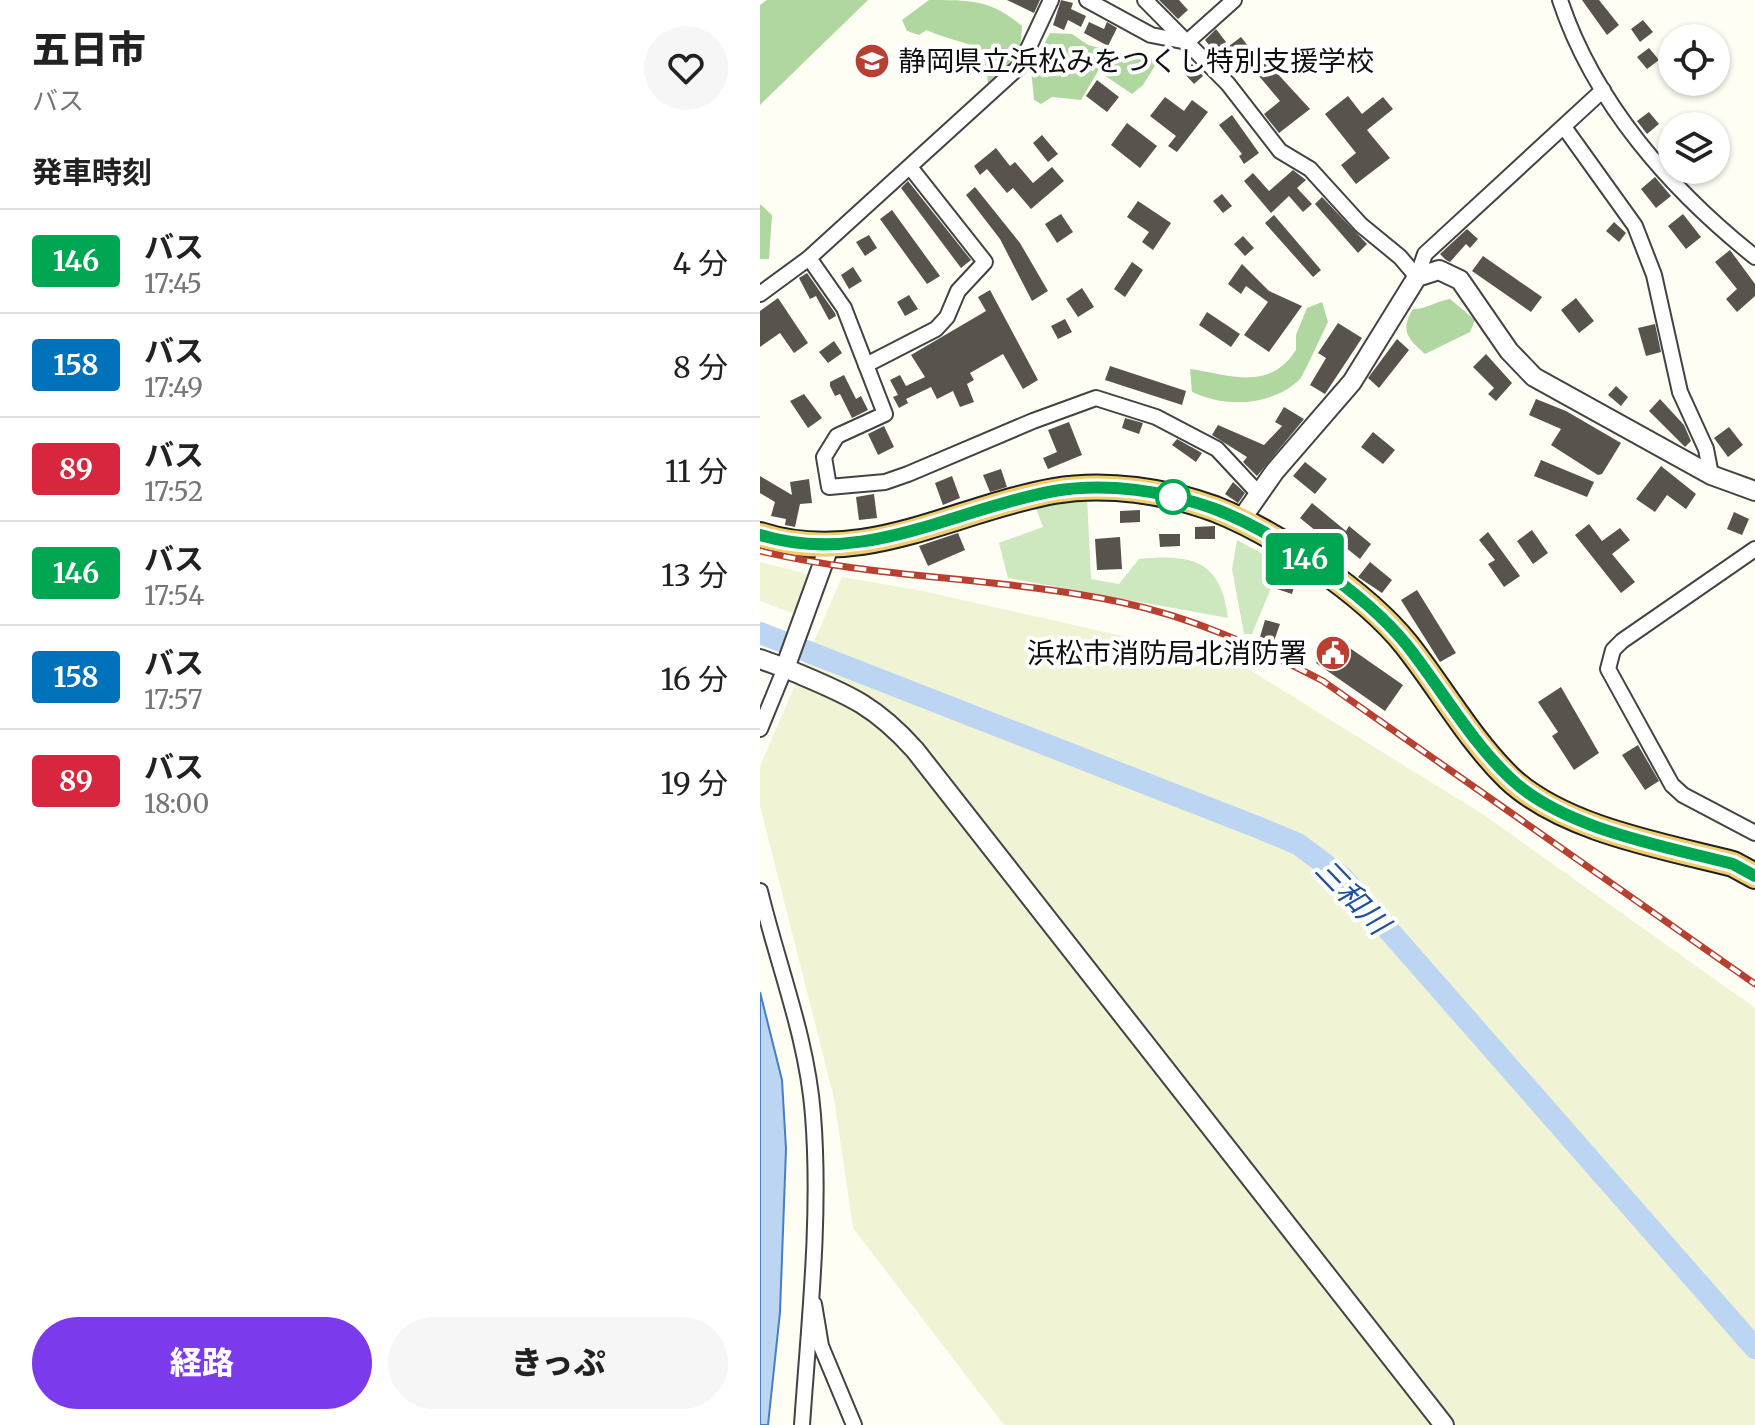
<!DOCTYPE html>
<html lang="ja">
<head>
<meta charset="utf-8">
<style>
	:root { --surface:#fff; --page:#f6f6f6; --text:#222; --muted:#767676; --line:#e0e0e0; --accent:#7c3aed }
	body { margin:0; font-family:Merriweather,"Noto Sans JP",serif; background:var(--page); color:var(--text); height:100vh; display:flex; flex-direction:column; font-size:30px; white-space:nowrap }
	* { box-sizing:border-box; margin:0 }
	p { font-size:26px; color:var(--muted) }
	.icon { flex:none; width:44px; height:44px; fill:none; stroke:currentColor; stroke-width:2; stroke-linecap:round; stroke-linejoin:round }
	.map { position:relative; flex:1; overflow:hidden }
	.details { display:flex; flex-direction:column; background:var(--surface); width:760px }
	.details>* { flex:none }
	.badge { padding:0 16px; border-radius:6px; font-size:28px; line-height:52px }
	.fabs { position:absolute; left:898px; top:24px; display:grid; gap:16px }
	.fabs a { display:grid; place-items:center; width:72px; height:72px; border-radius:50%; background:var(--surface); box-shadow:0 2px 6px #0004; font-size:40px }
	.map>.badge { position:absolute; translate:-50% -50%; box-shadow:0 0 0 4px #fff }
	h2 { padding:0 32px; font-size:30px; line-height:72px }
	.round { display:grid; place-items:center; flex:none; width:84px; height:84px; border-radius:42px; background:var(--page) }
	.overview { display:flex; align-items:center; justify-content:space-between; height:136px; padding:0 32px }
	h1 { font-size:38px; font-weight:800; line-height:60px }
	.button { display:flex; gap:16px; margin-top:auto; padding:16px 32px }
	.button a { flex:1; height:92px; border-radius:48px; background:var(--accent); color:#fff; font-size:32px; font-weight:800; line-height:92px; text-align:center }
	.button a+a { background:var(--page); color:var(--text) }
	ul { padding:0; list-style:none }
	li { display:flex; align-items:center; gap:24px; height:104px; padding:0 32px; border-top:2px solid var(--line) }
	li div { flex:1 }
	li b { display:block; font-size:30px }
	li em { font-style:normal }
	li .badge { min-width:88px; font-weight:700; text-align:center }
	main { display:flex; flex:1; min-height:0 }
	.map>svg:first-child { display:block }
	.farmland { fill:#f1f3d5 }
	.green { fill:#cde8bf }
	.forest { fill:#afd79f }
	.water { fill:#bcd5f3; stroke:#477ec5; stroke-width:2 }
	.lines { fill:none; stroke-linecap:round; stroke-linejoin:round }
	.river { stroke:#bcd5f3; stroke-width:22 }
	.building { fill:#58534d }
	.minor-casing { stroke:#434343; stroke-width:18 }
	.tertiary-casing { stroke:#434343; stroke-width:22 }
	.trunk-casing { stroke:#212121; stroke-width:28 }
	.minor { stroke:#fff; stroke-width:14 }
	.tertiary { stroke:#fff; stroke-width:18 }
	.trunk { stroke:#eecf6c; stroke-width:24 }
	.rail-casing { stroke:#b84030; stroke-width:7 }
	.rail { stroke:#fff; stroke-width:4; stroke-dasharray:12; stroke-linecap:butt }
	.line-casing { stroke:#fff; stroke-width:18 }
	.line { stroke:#00a651; stroke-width:12 }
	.stop-dot { fill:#fff; stroke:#00a651; stroke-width:4 }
	.labels { text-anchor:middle; stroke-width:8; stroke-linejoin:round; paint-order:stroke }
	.poi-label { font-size:28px; fill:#101010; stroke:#fff; text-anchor:start }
	.water-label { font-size:30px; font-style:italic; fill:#20519b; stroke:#fff }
</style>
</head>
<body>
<main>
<section class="details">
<div class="overview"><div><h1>五日市</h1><p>バス</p></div><a class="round"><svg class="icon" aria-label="heart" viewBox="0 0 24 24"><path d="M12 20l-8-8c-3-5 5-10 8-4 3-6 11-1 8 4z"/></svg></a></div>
<h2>発車時刻</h2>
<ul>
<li><span class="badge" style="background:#00a651;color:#fff">146</span><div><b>バス</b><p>17:45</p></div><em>4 分</em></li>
<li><span class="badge" style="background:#0072bc;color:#fff">158</span><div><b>バス</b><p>17:49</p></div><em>8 分</em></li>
<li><span class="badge" style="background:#d7263d;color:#fff">89</span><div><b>バス</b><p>17:52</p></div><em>11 分</em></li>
<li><span class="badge" style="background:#00a651;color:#fff">146</span><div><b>バス</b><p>17:54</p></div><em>13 分</em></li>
<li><span class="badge" style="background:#0072bc;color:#fff">158</span><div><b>バス</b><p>17:57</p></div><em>16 分</em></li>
<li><span class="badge" style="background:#d7263d;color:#fff">89</span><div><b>バス</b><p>18:00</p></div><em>19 分</em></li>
</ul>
<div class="button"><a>経路</a><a>きっぷ</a></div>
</section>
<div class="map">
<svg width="995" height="1425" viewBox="0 0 995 1425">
	<rect width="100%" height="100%" fill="#fefef4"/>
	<g class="farmland">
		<polygon points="0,562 47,574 35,614 0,601"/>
		<polygon points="82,577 163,591 477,662 724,815 995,1008 995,1425 244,1425 93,1228 74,1098 0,806 0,766"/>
	</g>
	<g class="green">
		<path d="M327,497l4,82 28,5 20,-25c53,-5 82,1 89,59l-220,-40 -9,-35 44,-16 -8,-21z"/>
		<polygon points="477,540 521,564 492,634 484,634 472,569"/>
	</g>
	<g class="forest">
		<polygon points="7,0 108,0 0,105 0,5"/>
		<path d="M169,0c43,0 62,0 93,26 -1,28 -6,47 -34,57l-5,-32c-18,-10 -37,-12 -57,-21l-7,5 -12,-4 -5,-11z"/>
		<polygon points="290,33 312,34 328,45 367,55 387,54 396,64 383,85 372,94 338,71 321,100 292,97 281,104 274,100 271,68"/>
		<polygon points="0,204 12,215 9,259 0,259"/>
		<path d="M690,299l25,21 -5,12 -45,22c-18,-16 -25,-24 -12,-45 15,0 23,-8 37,-10z"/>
		<path d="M562,302l6,20c-5,10 -25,54 -28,57 -27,27 -75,29 -108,13l-2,-23c39,5 78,24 106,-19v-15l11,-27z"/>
	</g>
	<polygon class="water" points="0,992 22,1080 26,1149 20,1312 8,1425 0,1425"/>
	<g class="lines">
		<polyline class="river" points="0,633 497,827 538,844 582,877 995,1348"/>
	</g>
	<g class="building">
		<polygon points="247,0 280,0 274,13"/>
		<polygon points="301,0 313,3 311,9 326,16 321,27 308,20 304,30 293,25"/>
		<polygon points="399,0 419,0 428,10 418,19"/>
		<polygon points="822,0 839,0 859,25 847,35"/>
		<polygon points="883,20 893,32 880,42 871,29"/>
		<polygon points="329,22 344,29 347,22 357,28 348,46 324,33"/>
		<polygon points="456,29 466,42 454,51 445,40"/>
		<polygon points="481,37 500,61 503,58 550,109 519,133 504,114 520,101 482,56 478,58 469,46"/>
		<polygon points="889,48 899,60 887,69 877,57"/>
		<polygon points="432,64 443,76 434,84 423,72"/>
		<polygon points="337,80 359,97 347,112 326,96"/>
		<polygon points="588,96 602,114 623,97 633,109 607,130 630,158 596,184 581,165 596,153 565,114"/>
		<polygon points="405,97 424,111 432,100 448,112 417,152 408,146 416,136 390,116"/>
		<polygon points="889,112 899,124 887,134 877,121"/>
		<polygon points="472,115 499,153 484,164 479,156 482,154 459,125"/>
		<polygon points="367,123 397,146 380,168 351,145"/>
		<polygon points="282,135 298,154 288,162 273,143"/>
		<polygon points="236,148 250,166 255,162 273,183 292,167 304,181 271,209 253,188 247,193 227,169 220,175 214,166"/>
		<polygon points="533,170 546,180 537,188 552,204 543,212 529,196 511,213 484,181 493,173 509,191"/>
		<polygon points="895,177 911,196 896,208 881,189"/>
		<polygon points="148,181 211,260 201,268 141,188"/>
		<polygon points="215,187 260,243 288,291 272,301 240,239 206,195"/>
		<polygon points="462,194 472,206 463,213 453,201"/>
		<polygon points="562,197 607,244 598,253 555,204"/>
		<polygon points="378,201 411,223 393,250 382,242 389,232 367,217"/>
		<polygon points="132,210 180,276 167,284 120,219"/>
		<polygon points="301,214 313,232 297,243 285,224"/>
		<polygon points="923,214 941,237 926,249 908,226"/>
		<polygon points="514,215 561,270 553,277 505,223"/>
		<polygon points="854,222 866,233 859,242 846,231"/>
		<polygon points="707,229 718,239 710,248 706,244 690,262 686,260 680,254"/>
		<polygon points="109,235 117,248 105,256 96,242"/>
		<polygon points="483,236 494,248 485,256 474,244"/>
		<polygon points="970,250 995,284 995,296 977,312 966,299 977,289 955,262"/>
		<polygon points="723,256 782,297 771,312 712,271"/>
		<polygon points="372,262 383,270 365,297 354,289"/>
		<polygon points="482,264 509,291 542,306 509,352 484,335 508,302 486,286 481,294 468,284"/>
		<polygon points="93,267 102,281 89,289 81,275"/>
		<polygon points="47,273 75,313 76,316 69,320 56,296 50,299 39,278"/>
		<polygon points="322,288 334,307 318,317 306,299"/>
		<polygon points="230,290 278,380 263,389 243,354 210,373 214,380 207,384 214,402 200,407 193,391 177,399 171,387 146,399 148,403 139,408 133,397 138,395 130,380 140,375 146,386 165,377 151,355 226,311 218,297"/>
		<polygon points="149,295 158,309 145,316 137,302"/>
		<polygon points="18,298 48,343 34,353 20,333 0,347 0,311"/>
		<polygon points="816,298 834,321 819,333 801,310"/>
		<polygon points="447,312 480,334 471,347 439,325"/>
		<polygon points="305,319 312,332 298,339 291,326"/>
		<polygon points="578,323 602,338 565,394 550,385 566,358 558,353"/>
		<polygon points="895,324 901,352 886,356 878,328"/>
		<polygon points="637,339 649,350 619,388 608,378"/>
		<polygon points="74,341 82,353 68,363 59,352"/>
		<polygon points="726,354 752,383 736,401 728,394 734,388 713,367"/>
		<polygon points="350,366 426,391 422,405 345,380"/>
		<polygon points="84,375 96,399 101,396 108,410 92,418 80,394 75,396 70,386 70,382"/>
		<polygon points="856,386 868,397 861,406 848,395"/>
		<polygon points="44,394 62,418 48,428 30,401"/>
		<polygon points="776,399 806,411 861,443 842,474 838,475 791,445 801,429 769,415"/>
		<polygon points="900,399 924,425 931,441 925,447 889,411"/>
		<polygon points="524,407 544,419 497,476 483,462 487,457 452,435 458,425 504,445 522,426 515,422"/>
		<polygon points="365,418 383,423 379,434 362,428"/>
		<polygon points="309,422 322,455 288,469 283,458 297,452 288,430"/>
		<polygon points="124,426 134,447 118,455 108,434"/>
		<polygon points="969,427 983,445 968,457 954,438"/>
		<polygon points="613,432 635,450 623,464 601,447"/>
		<polygon points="417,439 442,453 436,462 412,445"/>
		<polygon points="781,460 834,482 827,497 774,476"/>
		<polygon points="545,462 567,479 555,494 533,476"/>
		<polygon points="901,466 936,494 926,509 907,495 895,512 876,499"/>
		<polygon points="241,469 247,487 230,492 223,475"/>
		<polygon points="0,476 32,495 30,482 49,479 52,503 40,504 35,527 25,525 26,519 11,516 15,502 0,493"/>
		<polygon points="192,476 200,498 183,505 175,483"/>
		<polygon points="473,482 485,493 478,503 465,494"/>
		<polygon points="114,494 117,518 99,520 96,497"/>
		<polygon points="552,503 586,531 589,526 611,544 600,559 566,532 562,536 540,518"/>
		<polygon points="380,510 380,522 360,523 360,511"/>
		<polygon points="974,512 989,519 982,535 967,529"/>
		<polygon points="829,524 842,541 860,528 870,540 852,554 875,582 861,593 815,535"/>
		<polygon points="455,526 455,539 435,539 435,527"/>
		<polygon points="772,530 788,553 773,564 757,541"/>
		<polygon points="728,532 760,576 744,587 728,564 735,560 719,540"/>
		<polygon points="198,533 205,550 168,566 159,546"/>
		<polygon points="399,534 420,534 420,546 400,547"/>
		<polygon points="360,537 362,569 337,570 335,539"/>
		<polygon points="610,562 632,580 622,593 598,577"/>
		<polygon points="523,572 537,576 532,594 517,589"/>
		<polygon points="657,590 696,653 680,662 641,600"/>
		<polygon points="505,620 520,624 514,641 500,637"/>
		<polygon points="574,637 643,685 625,711 556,663"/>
		<polygon points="801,687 839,753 814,770 792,736 798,732 778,702"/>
		<polygon points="878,745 899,781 885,790 862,755"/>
	</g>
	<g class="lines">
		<defs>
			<g id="minor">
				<polyline points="327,0 391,35 422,41"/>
				<polyline points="385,0 468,84 520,151 550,169 601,225 640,257 657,277 665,254 843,90"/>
				<path d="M800,0c34,103 111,190 195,257"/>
				<polyline points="426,43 474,0"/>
				<polyline points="804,127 875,226 894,275 920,392 946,449 951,475"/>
				<polyline points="49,258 84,308 125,414 77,436 64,457 69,487 125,482 148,474 273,421 336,398 396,417 457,449 499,494"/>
				<polyline points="0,294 49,258 260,66 291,0"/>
				<polyline points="106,365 176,329 187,317 198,291 225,262 150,167"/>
				<polyline points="995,549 862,641 853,650 848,669 912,785 923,795 995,833"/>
				<polyline points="0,729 25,668"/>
				<path d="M0,891c18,75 47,146 53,224 8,102 -4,208 -11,310"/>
				<polyline points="54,1304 61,1346 94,1425"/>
			</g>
			<g id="tertiary">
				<polyline points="480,521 515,471 592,382 657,277 679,270 700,280 749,351 774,377 951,475 995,491"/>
				<path d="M69,547l-44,121c58,25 86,33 130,82l529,675"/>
				<polyline points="0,659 25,668"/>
			</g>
			<path id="trunk" d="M0,535c103,33 194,-26 294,-44 52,-9 112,0 161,18 61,24 150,84 191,135 35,44 63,95 103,134 54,51 154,68 224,86l22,12"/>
		</defs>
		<use href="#minor" class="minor-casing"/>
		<use href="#tertiary" class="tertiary-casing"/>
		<use href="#trunk" class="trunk-casing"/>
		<use href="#minor" class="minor"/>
		<use href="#tertiary" class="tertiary"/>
		<use href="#trunk" class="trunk"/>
		<defs>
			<path id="rail" d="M0,551c118,28 241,26 360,51 72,15 138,45 203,79l432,303"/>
		</defs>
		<use href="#rail" class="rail-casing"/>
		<use href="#rail" class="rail"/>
	</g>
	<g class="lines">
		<defs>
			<path id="line" d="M0,535c103,32 194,-26 294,-44 52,-9 112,0 161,18 61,23 150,85 191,135 35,44 63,95 104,134 53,51 154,68 223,86l22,12"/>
		</defs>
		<use href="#line" class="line-casing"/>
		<use href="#line" class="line"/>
	</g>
	<defs>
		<symbol id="school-disc" viewBox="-11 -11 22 22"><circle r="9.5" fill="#b84030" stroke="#fff"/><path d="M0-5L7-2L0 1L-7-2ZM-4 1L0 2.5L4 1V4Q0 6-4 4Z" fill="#fff"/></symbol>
		<symbol id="civic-disc" viewBox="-11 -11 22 22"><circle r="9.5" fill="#b84030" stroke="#fff"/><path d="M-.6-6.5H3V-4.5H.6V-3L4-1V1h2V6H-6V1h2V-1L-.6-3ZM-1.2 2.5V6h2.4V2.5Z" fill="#fff"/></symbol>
	</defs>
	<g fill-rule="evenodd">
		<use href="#school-disc" x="92" y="41" width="40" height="40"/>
		<use href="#civic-disc" x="553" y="633" width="40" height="40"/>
	</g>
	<circle class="stop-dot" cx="413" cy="497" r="16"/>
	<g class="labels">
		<g class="poi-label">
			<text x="138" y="71">静岡県立浜松みをつくし特別支援学校</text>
			<text x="547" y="663" text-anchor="end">浜松市消防局北消防署</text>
		</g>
		<g class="water-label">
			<text transform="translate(592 897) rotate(46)" y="10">三和川</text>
		</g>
	</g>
</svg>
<div class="fabs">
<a><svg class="icon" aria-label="locate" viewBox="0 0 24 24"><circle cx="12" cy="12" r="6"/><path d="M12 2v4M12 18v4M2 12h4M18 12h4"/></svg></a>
<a><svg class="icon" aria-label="layers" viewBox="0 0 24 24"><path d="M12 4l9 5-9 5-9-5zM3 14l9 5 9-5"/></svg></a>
</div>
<b class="badge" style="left:545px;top:559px;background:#00a651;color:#fff">146</b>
</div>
</main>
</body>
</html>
